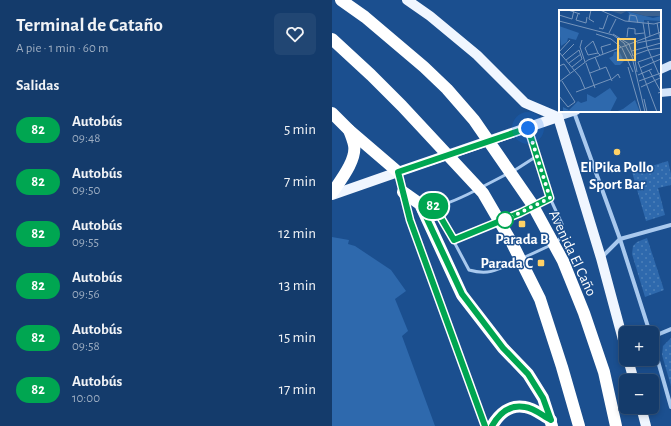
<!DOCTYPE html>
<html lang="es">
<head>
<meta charset="utf-8">
<style>
	:root { --surface:#143b6b; --page:#214673; --text:#f1f3f6; --muted:#9dadc1; --line:#33557e }
	body { margin:0; font-family:"Alegreya Sans",sans-serif; background:var(--page); color:var(--text); height:100vh; display:flex; flex-direction:column; font-size:15px; white-space:nowrap }
	* { box-sizing:border-box; margin:0 }
	p { font-size:13px; color:var(--muted) }
	.icon { flex:none; width:22px; height:22px; fill:none; stroke:currentColor; stroke-width:2; stroke-linecap:round; stroke-linejoin:round }
	.map { position:relative; flex:1; overflow:hidden }
	.panel { display:flex; flex-direction:column; background:var(--surface); width:332px }
	.panel>* { flex:none }
	.badge { padding:0 8px; border-radius:13px; font-size:14px; line-height:26px }
	.fabs { position:absolute; left:287px; top:326px; display:grid; gap:8px }
	.fabs a { display:grid; place-items:center; width:40px; height:40px; border-radius:6px; background:var(--surface); box-shadow:0 2px 6px #0003,0 0 0 1px var(--line); font-size:20px }
	.you { position:absolute; width:20px; height:20px; margin:-10px; border:3px solid #fff; border-radius:50%; background:#1a73e8; box-shadow:0 0 0 6px #1a73e833 }
	.map>.badge { position:absolute; translate:-50% -50%; box-shadow:0 0 0 2px #fff }
	h2 { padding:0 16px; font-size:15px; line-height:36px }
	.round { display:grid; place-items:center; flex:none; width:42px; height:42px; border-radius:6px; background:var(--page) }
	.head { display:flex; align-items:center; justify-content:space-between; height:68px; padding:0 16px }
	h1 { font-size:19px; font-weight:700; line-height:30px }
	ul { padding:0; list-style:none }
	li { display:flex; align-items:center; gap:12px; height:52px; padding:0 16px }
	li div { flex:1 }
	li b { display:block; font-size:15px }
	li em { font-style:normal }
	li .badge { min-width:44px; font-weight:700; text-align:center }
	main { display:flex; flex:1; min-height:0 }
	.map>svg:first-child { display:block }
	.grass { fill:url(#grass-dots) }
	.park { fill:#2e69ad }
	.lines { fill:none; stroke-linecap:round; stroke-linejoin:round }
	.service { stroke:#a9c9ee; stroke-width:3 }
	.minor { stroke:#a9c9ee; stroke-width:4 }
	.tertiary { stroke:#a9c9ee; stroke-width:7 }
	.secondary { stroke:#d6e6fa; stroke-width:8 }
	.primary { stroke:#f0f6ff; stroke-width:10 }
	.motorway { stroke:#fff; stroke-width:12 }
	.motorway-bridge { stroke:#fff; stroke-width:12 }
	.line-casing { stroke:#fff; stroke-width:9 }
	.line { stroke:#00a651; stroke-width:6 }
	.walk { stroke:#fff; stroke-width:4; stroke-dasharray:0 7.2 }
	.poi-dot { fill:#ffd166; stroke:#1b4f8f; stroke-width:1.5 }
	.stop-dot { fill:#fff; stroke:#00a651; stroke-width:2 }
	.labels { text-anchor:middle; stroke-width:3; stroke-linejoin:round; paint-order:stroke }
	.poi-label { font-size:15px; font-weight:bold; fill:#fff; stroke:#1b4f8f }
	.street-label { font-size:15px; fill:#fff; stroke:#1b4f8f }
	.inset-road { fill:none; stroke:#7695bc; stroke-width:1 }
	.view { fill:#ffd166; fill-opacity:0.15; stroke:#ffd166; stroke-width:2 }
	.inset-edge { fill:none; stroke:#fff; stroke-width:2 }
</style>
</head>
<body>
<main>
<section class="panel">
<div class="head"><div><h1>Terminal de Cataño</h1><p>A pie · 1 min · 60 m</p></div><a class="round"><svg class="icon" aria-label="heart" viewBox="0 0 24 24"><path d="M12 20l-8-8c-3-5 5-10 8-4 3-6 11-1 8 4z"/></svg></a></div>
<h2>Salidas</h2>
<ul>
<li><span class="badge" style="background:#00a651;color:#fff">82</span><div><b>Autobús</b><p>09:48</p></div><em>5 min</em></li>
<li><span class="badge" style="background:#00a651;color:#fff">82</span><div><b>Autobús</b><p>09:50</p></div><em>7 min</em></li>
<li><span class="badge" style="background:#00a651;color:#fff">82</span><div><b>Autobús</b><p>09:55</p></div><em>12 min</em></li>
<li><span class="badge" style="background:#00a651;color:#fff">82</span><div><b>Autobús</b><p>09:56</p></div><em>13 min</em></li>
<li><span class="badge" style="background:#00a651;color:#fff">82</span><div><b>Autobús</b><p>09:58</p></div><em>15 min</em></li>
<li><span class="badge" style="background:#00a651;color:#fff">82</span><div><b>Autobús</b><p>10:00</p></div><em>17 min</em></li>
</ul>
</section>
<div class="map">
<svg width="339" height="426" viewBox="0 0 339 426">
	<defs>
		<pattern id="grass-dots" width="8" height="8" patternUnits="userSpaceOnUse"><rect width="8" height="8" fill="#2e69ad"/><path d="M2 2h.1M6 6h.1" fill="none" stroke="#4d80b9" stroke-width="1.8" stroke-linecap="round"/></pattern>
	</defs>
	<rect width="100%" height="100%" fill="#1b4f8f"/>
	<g class="grass">
		<polygon points="336,161 339,174 339,185 326,188 333,215 314,221 300,172"/>
		<polygon points="315,238 332,290 313,297 300,254 301,246 305,242"/>
		<polygon points="339,338 339,386 330,355 331,346"/>
	</g>
	<polygon class="park" points="0,237 17,240 16,244 23,246 59,270 74,291 63,299 76,331 70,336 103,426 0,426"/>
	<g class="lines">
		<g class="service">
			<polyline points="197,129 218,198 230,224 231,235 224,243"/>
			<polyline points="180,172 205,156"/>
			<polyline points="150,187 175,174"/>
			<path d="M92,205c20,3 35,-7 53,-15"/>
			<polyline points="204,205 218,198"/>
			<path d="M103,206l34,64c21,6 30,-1 49,-10"/>
			<polyline points="170,221 199,208"/>
			<polyline points="122,240 165,223"/>
			<polyline points="191,258 219,245"/>
		</g>
		<g class="minor">
			<polyline points="242,112 288,239 318,333"/>
			<polyline points="269,258 288,239 339,225"/>
			<polyline points="320,337 339,329"/>
			<polyline points="320,340 339,407"/>
		</g>
		<polyline class="tertiary" points="66,172 78,220 153,426"/>
		<g class="secondary">
			<polyline points="328,70 339,65"/>
			<polyline points="328,93 339,92"/>
			<polyline points="226,117 244,111"/>
		</g>
		<g class="primary">
			<polyline points="75,0 98,16 145,55 193,103 226,117 269,258 294,351"/>
			<polyline points="0,195 66,172 226,117"/>
			<polyline points="296,359 302,381"/>
			<polyline points="309,407 314,426"/>
		</g>
		<g class="motorway">
			<polyline points="0,113 17,130 66,172"/>
			<polyline points="71,192 88,204 130,295 171,348 196,374 211,398 220,426"/>
			<path d="M0,193c8,-12 25,-33 22,-48 -1,-5 -3,-10 -5,-15"/>
			<path d="M160,426c7,-12 18,-22 33,-19 9,1 18,9 26,13"/>
		</g>
		<g class="motorway-bridge">
			<polyline points="9,0 33,17 92,67 115,89 142,120 200,204 231,261 252,313 272,372 284,426"/>
			<polyline points="0,39 39,75 70,106 151,193 180,243 208,299 230,367 247,426"/>
		</g>
	</g>
	<g class="lines">
		<defs>
			<path id="line" d="M153,426l-75,-206 -12,-48 130,-44 22,70 -30,15 -66,27 -20,-34 -14,-2 42,90 41,54 25,26 15,24 8,22c-8,-4 -17,-12 -26,-13 -15,-3 -26,7 -33,19"/>
		</defs>
		<use href="#line" class="line-casing"/>
		<use href="#line" class="line"/>
		<polyline class="walk" points="173,220 218,198 196,128"/>
	</g>
	<g class="poi-dot">
		<circle cx="285" cy="152" r="4"/>
		<rect x="186" y="220" width="8" height="8" rx="2"/>
		<rect x="205" y="259" width="8" height="8" rx="2"/>
	</g>
	<circle class="stop-dot" cx="173" cy="220" r="8"/>
	<g class="labels">
		<g class="poi-label">
			<text x="285" y="172">El Pika Pollo<tspan x="285" dy="17">Sport Bar</tspan></text>
			<text x="190" y="244">Parada B</text>
			<text x="201" y="268" text-anchor="end">Parada C</text>
		</g>
		<g class="street-label">
			<text transform="translate(241 253) rotate(65)" y="5">Avenida El Caño</text>
		</g>
	</g>
	<g transform="translate(227 10)">
		<rect width="102" height="102" fill="#1b4f8f"/>
		<path d="M67,1l27,7 8,-2v5l-17,-1v3l-16,-2 1,-8zM0,16l20,7 -3,7 -8,-2 -1,4 -6,4zM60,41l5,10 -4,4h-5l-6,-7 4,-2 1,-4zM51,78l7,10 -7,14h-47v-5l6,3 9,-9 3,2 6,-2v-7l8,4zM76,90l5,12h-25l8,-3z" fill="#2e69ad"/>
		<path d="M48,0h54v6h-16l-18,-5 -6,3z" fill="#3c6290"/>
		<path class="inset-road" d="M9,0l12,4M32,0l-2,9 5,3M41,0l25,11 29,3 7,-2M19,4l-2,6 10,3 1,-6M0,5l13,4 2,-9M0,11l54,14 11,8 8,14 13,55M70,11l1,-6 6,1 2,7M89,11l2,15M84,13l4,24 14,32M98,13l4,21M40,18l4,1 5,-14M50,23l7,-14M37,24l15,5 10,8M54,24l16,10 4,12M68,27l1,-9 7,1v5l9,-1M11,30l-11,12 21,25 5,12M23,30l-2,7 5,15M78,33l24,-5M63,38l11,24M73,41l29,-8M39,43l-5,-12 -8,7 3,7 10,-2 2,2M44,44l-2,-7 10,-3M75,45l3,17M75,45l14,-5 13,-2M3,46l12,-12M36,47l5,12M7,50l13,-10 3,9 -10,8M79,52l19,50M79,52l23,-8M10,53l12,-9M27,53l9,25M0,56l5,-2 6,9M69,57l13,45M81,58l21,-9M90,60l12,22 -3,1M31,63l16,-6 6,14M79,65l14,-6M53,69l6,-5 2,4M80,71l22,-8M0,72l29,-22 73,-28M82,77l19,-9M17,82l35,-13M0,86l9,11 7,-5 -13,-21M85,89l3,13"/>
		<path class="view" d="M59,29h17v21h-17z"/>
		<rect width="102" height="102" class="inset-edge"/>
	</g>
</svg>
<div class="fabs">
<a>+</a>
<a>−</a>
</div>
<div class="you" style="left:196px;top:128px"></div>
<b class="badge" style="left:101px;top:206px;background:#00a651;color:#fff">82</b>
</div>
</main>
</body>
</html>
